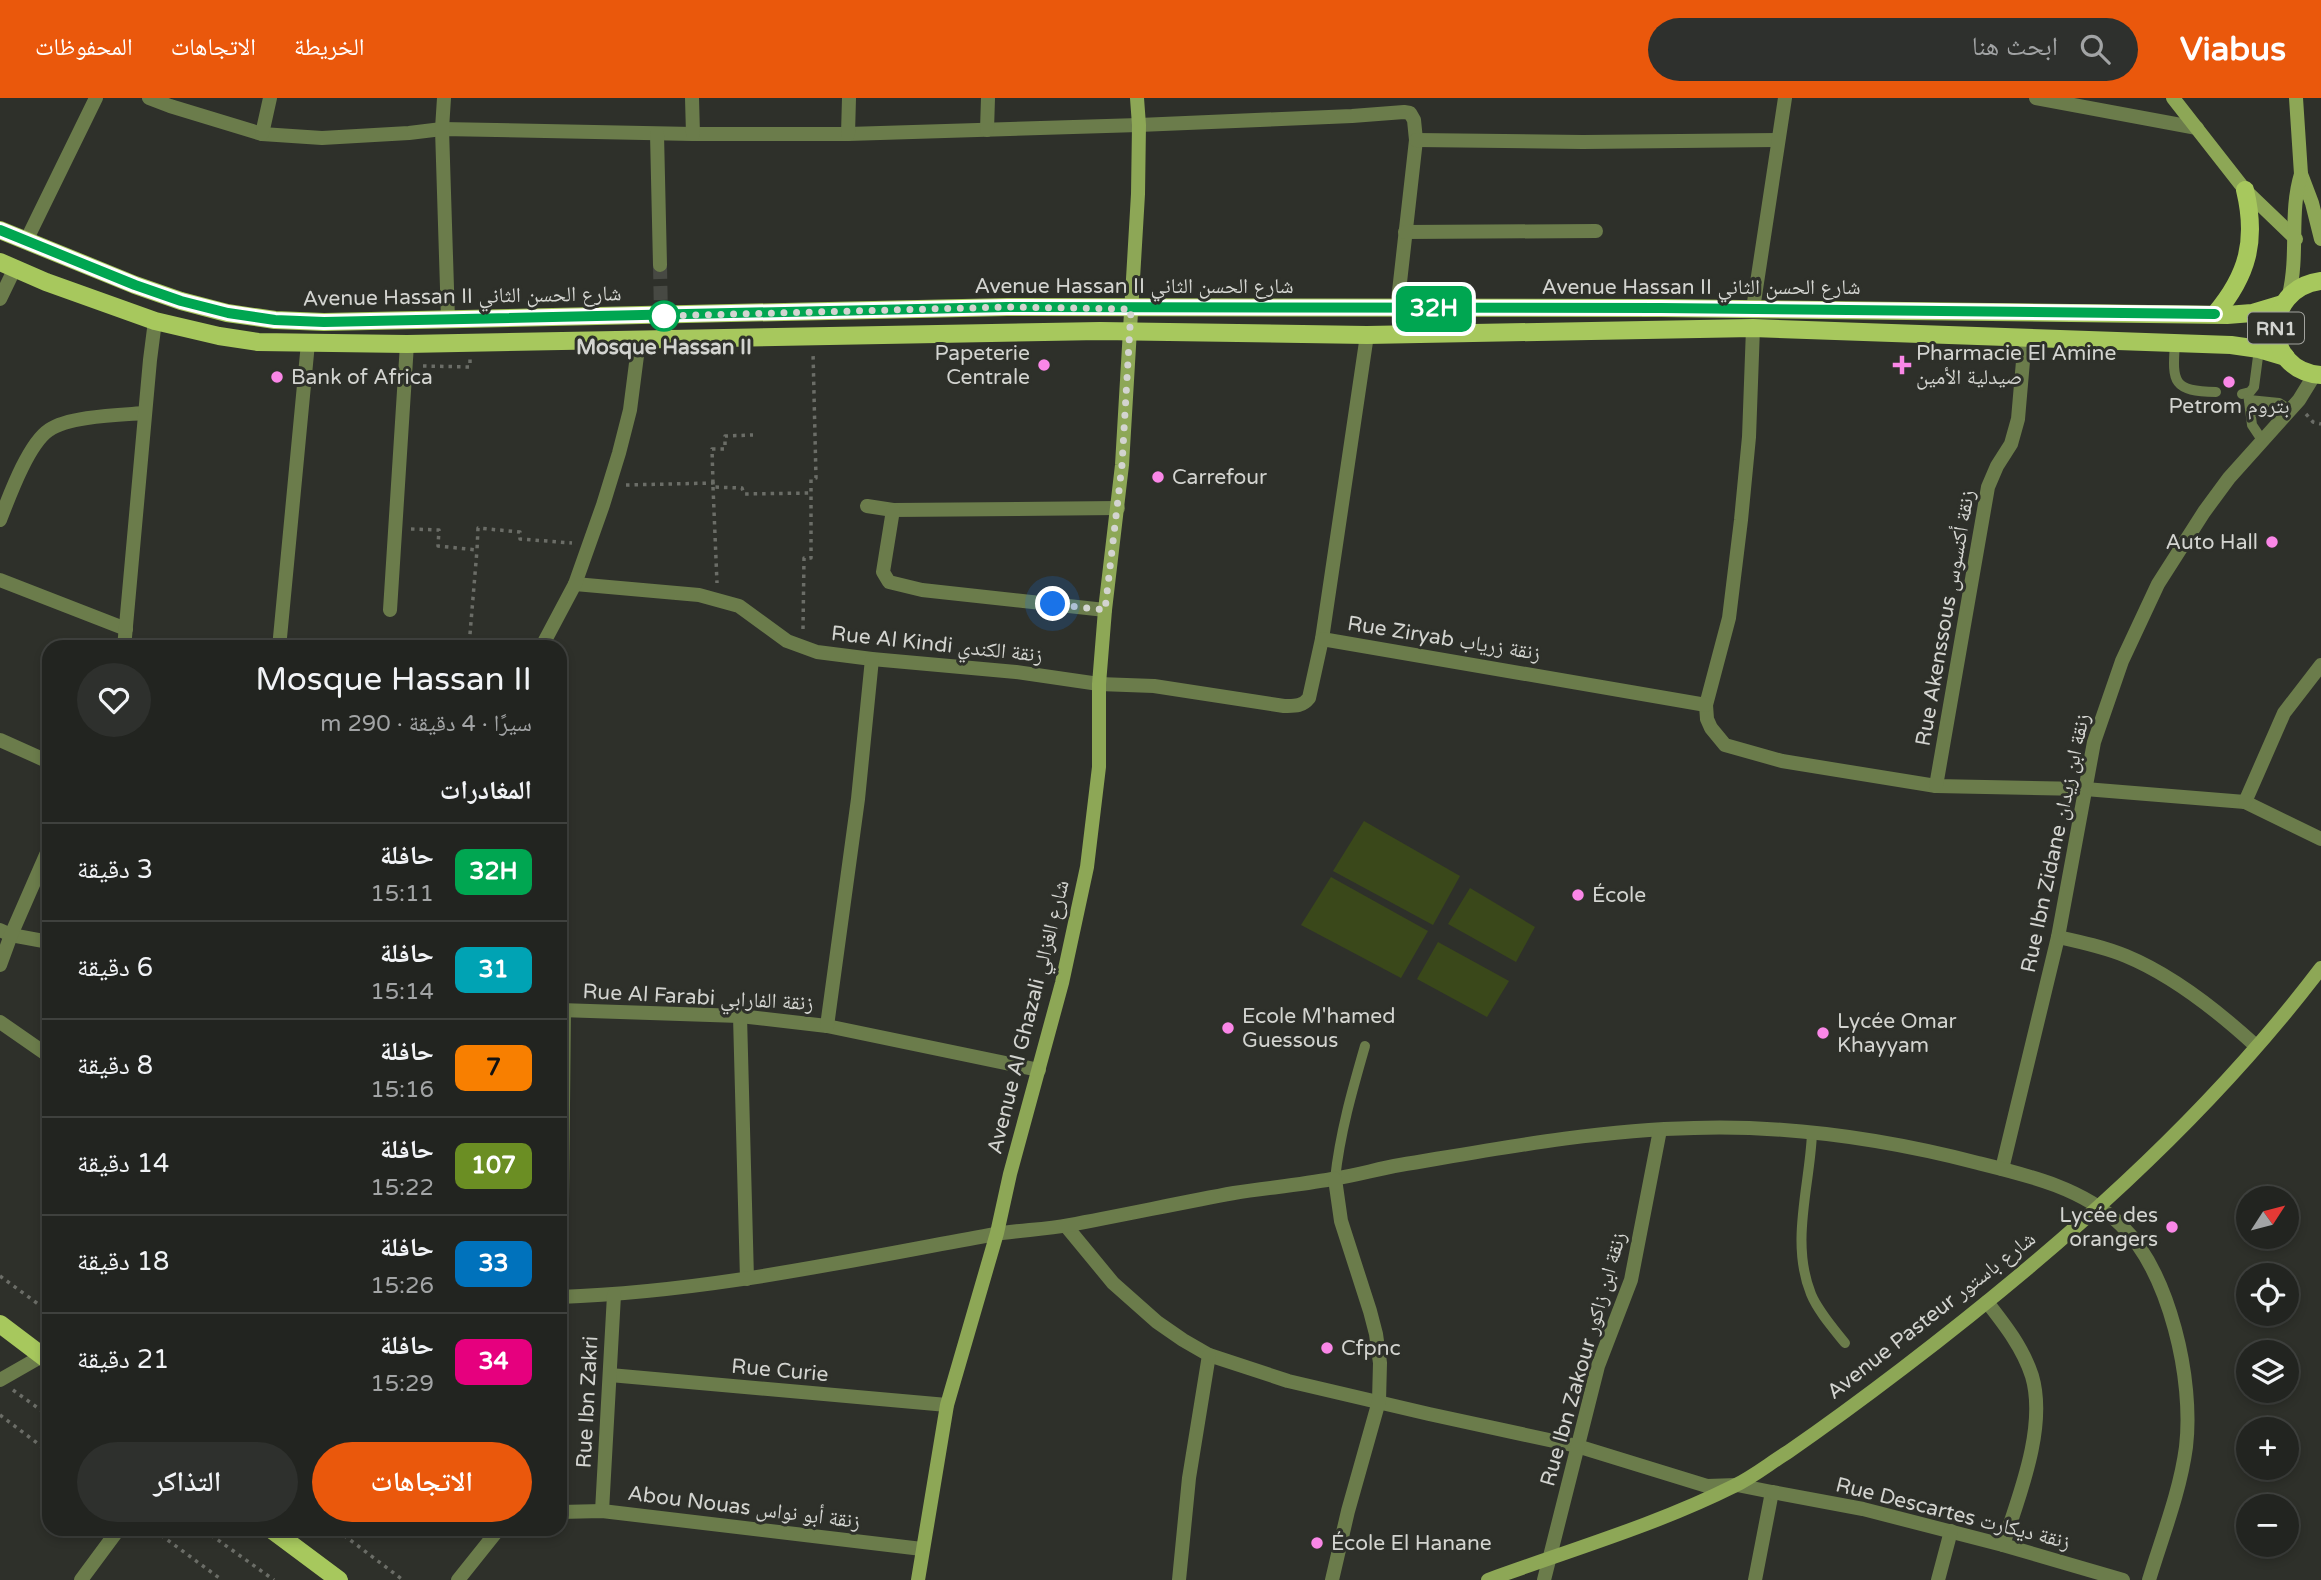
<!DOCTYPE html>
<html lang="ar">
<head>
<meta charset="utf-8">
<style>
	:root { --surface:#222420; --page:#2e302d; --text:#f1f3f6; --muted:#a2a4a5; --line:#3f413e; --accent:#ea580c }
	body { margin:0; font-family:"Varela Round","Noto Naskh Arabic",sans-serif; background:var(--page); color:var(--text); direction:rtl; height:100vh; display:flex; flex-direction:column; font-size:26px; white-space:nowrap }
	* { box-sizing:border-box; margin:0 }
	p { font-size:23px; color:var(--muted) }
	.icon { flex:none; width:38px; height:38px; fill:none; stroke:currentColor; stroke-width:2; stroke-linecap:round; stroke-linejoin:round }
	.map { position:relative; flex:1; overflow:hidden; direction:ltr }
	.side { position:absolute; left:42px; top:542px; width:525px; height:896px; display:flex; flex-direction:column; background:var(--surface); border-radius:21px; box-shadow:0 4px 10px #0003,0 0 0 2px var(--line); direction:rtl }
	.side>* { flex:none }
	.badge { padding:0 14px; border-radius:10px; font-size:24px; line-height:46px }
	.needle { width:46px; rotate:54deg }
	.controls { position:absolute; left:2236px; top:1088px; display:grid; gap:14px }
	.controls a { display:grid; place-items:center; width:63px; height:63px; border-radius:50%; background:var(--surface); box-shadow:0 4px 10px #0003,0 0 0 2px var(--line); font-size:35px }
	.you { position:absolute; width:35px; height:35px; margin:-18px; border:5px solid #fff; border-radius:50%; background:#1a73e8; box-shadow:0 0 0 10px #1a73e833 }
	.map>.badge { position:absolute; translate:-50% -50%; box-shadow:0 0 0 4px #fff }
	h2 { padding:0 35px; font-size:26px; line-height:63px }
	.round { display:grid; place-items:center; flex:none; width:74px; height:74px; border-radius:37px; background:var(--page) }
	.headline { display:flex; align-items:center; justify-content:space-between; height:119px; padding:0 35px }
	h1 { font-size:33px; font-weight:600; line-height:52px }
	.cta { display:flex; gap:14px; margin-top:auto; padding:14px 35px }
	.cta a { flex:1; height:80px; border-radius:42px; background:var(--accent); color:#fff; font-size:28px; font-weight:600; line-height:80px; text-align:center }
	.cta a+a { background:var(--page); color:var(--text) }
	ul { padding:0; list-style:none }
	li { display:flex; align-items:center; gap:21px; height:98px; padding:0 35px; border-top:2px solid var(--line) }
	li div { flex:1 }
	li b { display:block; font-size:26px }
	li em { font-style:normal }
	li .badge { min-width:77px; font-weight:700; text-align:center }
	header { display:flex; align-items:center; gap:42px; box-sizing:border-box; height:98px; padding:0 35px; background:var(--accent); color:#fff }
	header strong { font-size:33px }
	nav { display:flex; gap:38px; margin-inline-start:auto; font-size:24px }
	.search { width:490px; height:63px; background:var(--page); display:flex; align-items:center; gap:18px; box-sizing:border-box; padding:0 24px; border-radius:38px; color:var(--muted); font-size:26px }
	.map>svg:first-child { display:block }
	.green { fill:#3a481a }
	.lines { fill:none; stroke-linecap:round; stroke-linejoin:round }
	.street-tunnel { stroke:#474943; stroke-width:14; stroke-dasharray:14 7; stroke-linecap:butt }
	.path { stroke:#6b6d67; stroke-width:3.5; stroke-dasharray:3.5 5; stroke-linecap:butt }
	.lane { stroke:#6b7c4b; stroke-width:10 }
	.street { stroke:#6b7c4b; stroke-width:14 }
	.secondary { stroke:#8da756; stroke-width:14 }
	.primary { stroke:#a7c85d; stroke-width:18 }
	.line-casing { stroke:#fff; stroke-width:16 }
	.line { stroke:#00a651; stroke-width:10 }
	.walk { stroke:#d3d4d0; stroke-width:7; stroke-dasharray:0 12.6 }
	.stop-dot { fill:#fff; stroke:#00a651; stroke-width:3.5 }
	.poi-dot { fill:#fa87e7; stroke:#2e302a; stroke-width:2.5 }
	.labels { text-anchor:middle; stroke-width:6; stroke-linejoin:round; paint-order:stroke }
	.shield { fill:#2e302a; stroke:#a2a39e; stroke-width:2 }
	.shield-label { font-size:19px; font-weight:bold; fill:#d3d4d0 }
	.street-label { font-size:21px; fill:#d3d4d0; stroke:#2e302a }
	.stop-label { font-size:21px; font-weight:bold; fill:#d3d4d0; stroke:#2e302a }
	.poi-label { font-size:21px; fill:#d3d4d0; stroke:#2e302a; text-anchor:start }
</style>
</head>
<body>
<header>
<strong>Viabus</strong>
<div class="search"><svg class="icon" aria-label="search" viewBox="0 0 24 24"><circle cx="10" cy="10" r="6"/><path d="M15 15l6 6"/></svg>ابحث هنا</div>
<nav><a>الخريطة</a><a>الاتجاهات</a><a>المحفوظات</a></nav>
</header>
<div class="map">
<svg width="2321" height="1482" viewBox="0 0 2321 1482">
	<rect width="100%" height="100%" fill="#2e302a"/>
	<g class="green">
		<polygon points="1364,723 1460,778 1433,827 1333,773"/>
		<polygon points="1331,779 1428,833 1401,880 1301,827"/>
		<polygon points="1470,790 1535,829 1516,864 1448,826"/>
		<polygon points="1438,844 1509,883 1487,919 1417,881"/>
	</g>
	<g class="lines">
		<polyline class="street-tunnel" points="660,167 661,218"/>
		<g class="path">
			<polyline points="423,268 470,269 470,261"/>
			<polyline points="2306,316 2313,324 2321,326"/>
			<polyline points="713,385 712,351 725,351 725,338 753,337"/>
			<polyline points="626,387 713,385 713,389 742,390 744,396 811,395"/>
			<polyline points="713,389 717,485"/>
			<polyline points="411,431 439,432 438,448 477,452 478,430 520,434 520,441 572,445"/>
			<polyline points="803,531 804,460 811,460 811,381 816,380 813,254"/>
			<polyline points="447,546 469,548 477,452"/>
			<polyline points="0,1178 49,1214"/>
			<polyline points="13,1292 49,1318"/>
			<polyline points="0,1317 49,1354"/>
			<polyline points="154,1432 222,1482"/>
			<polyline points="204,1432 274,1482"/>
			<polyline points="337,1432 403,1482"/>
		</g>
		<g class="lane">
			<path d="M2175,245c-3,40 -2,48 41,49"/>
			<polyline points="2248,295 2252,327 2262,342"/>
			<polyline points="2242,296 2250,294 2254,289 2259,251"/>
			<polyline points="2249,302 2279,305 2290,312"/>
			<path d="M1812,1035c-2,53 -22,109 -1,161 7,17 22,34 34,49"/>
			<path d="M1335,1081c5,-46 17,-88 30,-133"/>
		</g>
		<g class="street">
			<polyline points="149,0 170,8 262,36 322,40 409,35 442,31 693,36 848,36 1139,27 1352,18 1404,14 1410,15 1414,22 1416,42 1397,211"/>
			<polyline points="444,0 442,31 448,222"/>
			<polyline points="692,0 693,36"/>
			<polyline points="2036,0 2197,30"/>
			<polyline points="987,32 988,0"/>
			<polyline points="262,36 270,0"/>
			<polyline points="657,36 660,167"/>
			<polyline points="848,36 849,0"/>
			<polyline points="1416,42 1583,44 1777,42"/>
			<polyline points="1405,134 1596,133"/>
			<polyline points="26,143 96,0"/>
			<polyline points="0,201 15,170"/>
			<polyline points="1753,211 1785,0"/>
			<polyline points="1753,230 1749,339 1741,422 1729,520 1706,607 1707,621 1711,630 1725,647 1782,663 1936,688 2085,691 2245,704 2321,741"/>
			<polyline points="867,408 893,412 1118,410"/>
			<polyline points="893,412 883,474 889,484 922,492 1105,512"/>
			<path d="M0,422c9,-23 28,-76 49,-90 20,-14 71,-15 96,-17"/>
			<polyline points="0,482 126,531"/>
			<path d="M575,486l124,11 40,11 48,35 30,11 55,7 144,13 83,12 55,2 130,20c10,0 18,1 25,-8l13,-59 45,-304"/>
			<polyline points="390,512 407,246"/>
			<polyline points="1322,541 1706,607"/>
			<polyline points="124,550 150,262 155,223"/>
			<polyline points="279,550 308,245"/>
			<polyline points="541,550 575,486 603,407 619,355 630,312 639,242"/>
			<polyline points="0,642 49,664"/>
			<polyline points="1936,688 1988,389 1997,368 2011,346 2018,321 2025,240"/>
			<polyline points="2245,704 2284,615 2321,567"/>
			<polyline points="0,832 11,837 49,844"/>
			<path d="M2058,839c23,5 46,10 68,19 46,19 94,57 130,90"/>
			<polyline points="0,867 11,837 49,750"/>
			<polyline points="560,912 740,918 827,928 1039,972"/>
			<polyline points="740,918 747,1181"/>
			<polyline points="0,924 49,958"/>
			<polyline points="827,928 858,701 872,561"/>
			<polyline points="2002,1071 2058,839 2094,644 2122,563 2158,486 2204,414 2229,380 2299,302 2315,276"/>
			<polyline points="1066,1128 1113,1185 1157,1224 1183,1242 1209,1257 1288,1283 1429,1316 1577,1348 1707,1388 1737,1387 1772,1394 1755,1482"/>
			<path d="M560,1199c146,-5 287,-36 430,-62 26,-5 53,-5 79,-10 55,-10 110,-22 165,-32 32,-5 65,-8 98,-14 22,-3 45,-10 68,-14 96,-16 195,-35 294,-37 95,-3 191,11 284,35 49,12 105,25 143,62 49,48 73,155 65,222 -6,45 -24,90 -37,133"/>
			<polyline points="561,1199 564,912"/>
			<path d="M1987,1204c18,23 36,46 45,74 15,51 -13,120 -29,169"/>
			<polyline points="610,1277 947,1307"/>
			<polyline points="0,1282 42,1258"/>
			<polyline points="1772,1394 1863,1411 2003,1447 2123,1482"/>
			<polyline points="602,1413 614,1197"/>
			<polyline points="560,1414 602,1413 922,1451"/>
			<polyline points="81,1482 118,1432"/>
			<polyline points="458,1482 498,1432"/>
			<polyline points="1179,1482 1189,1380 1209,1257"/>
			<polyline points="1332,1482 1348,1413 1379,1303 1380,1265 1376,1236 1370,1213 1341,1123 1335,1081"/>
			<polyline points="1544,1482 1598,1268 1631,1182 1660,1032"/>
			<polyline points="1938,1482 1951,1433"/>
		</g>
		<g class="secondary">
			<polyline points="2173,0 2245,92 2296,141"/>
			<polyline points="2296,0 2301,76 2312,105 2321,141"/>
			<path d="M2289,197c10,-42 0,-82 12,-121"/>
			<polyline points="918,1482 947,1307 997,1135 1010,1076 1062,885 1087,769 1099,669 1099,586 1105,512 1122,367 1138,96 1139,27 1137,0"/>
			<path d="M1488,1482c82,-30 168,-55 246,-94 19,-9 36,-23 54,-34 39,-27 77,-55 115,-84 153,-117 301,-246 418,-400"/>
		</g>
		<g class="primary">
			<polyline points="0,132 135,187 181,203 227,215 275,222 324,224 1007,209 1661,210 2227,217 2252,215 2282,206"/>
			<polyline points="0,164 46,184 155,223 219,238 258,244 407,246 1100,233 1367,237 1753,230 2231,247 2259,251 2286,259"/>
			<path d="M2321,183c-60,8 -59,90 0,94"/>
			<path d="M2215,216c33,-39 42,-74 30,-124"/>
			<polyline points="0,1226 49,1263"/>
			<polyline points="272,1432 339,1482"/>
		</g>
	</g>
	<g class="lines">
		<defs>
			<polyline id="line" points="0,132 135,187 181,203 228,215 275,222 324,224 1007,209 1661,210 2215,216"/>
		</defs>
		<use href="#line" class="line-casing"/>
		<use href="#line" class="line"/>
		<polyline class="walk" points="664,218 661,218 1007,209 1131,211 1122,367 1105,512 1053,506"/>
	</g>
	<circle class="stop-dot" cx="664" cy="218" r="14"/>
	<g class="poi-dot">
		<circle cx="1044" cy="267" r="7"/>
		<path d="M1898.5 256.5h7v7h7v7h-7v7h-7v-7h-7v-7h7z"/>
		<circle cx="277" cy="279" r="7"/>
		<circle cx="2229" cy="284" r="7"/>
		<circle cx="1158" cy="379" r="7"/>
		<circle cx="2272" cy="444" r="7"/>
		<circle cx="1578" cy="797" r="7"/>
		<circle cx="1228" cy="930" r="7"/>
		<circle cx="1823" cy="935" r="7"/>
		<circle cx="2172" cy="1129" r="7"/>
		<circle cx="1327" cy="1250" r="7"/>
		<circle cx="1317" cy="1445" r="7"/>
	</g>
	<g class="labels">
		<rect class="shield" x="2248" y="214.5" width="56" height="31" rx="5"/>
		<g class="shield-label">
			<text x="2276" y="237">RN1</text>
		</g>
		<g class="street-label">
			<text x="1134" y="195">Avenue Hassan II شارع الحسن الثاني</text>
			<text x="1701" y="196">Avenue Hassan II شارع الحسن الثاني</text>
			<text transform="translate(462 198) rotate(-1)" y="7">Avenue Hassan II شارع الحسن الثاني</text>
			<text transform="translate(1945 520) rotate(-80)" y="7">Rue Akenssous زنقة أكنسوس</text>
			<text transform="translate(1444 540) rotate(9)" y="7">Rue Ziryab زنقة زرياب</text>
			<text transform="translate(937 546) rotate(6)" y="7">Rue Al Kindi زنقة الكندي</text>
			<text transform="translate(2055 745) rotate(-78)" y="7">Rue Ibn Zidane زنقة ابن زيدان</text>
			<text transform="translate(698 899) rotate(3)" y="7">Rue Al Farabi زنقة الفارابي</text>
			<text transform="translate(1028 919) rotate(-76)" y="7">Avenue Al Ghazali شارع الغزالي</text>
			<text transform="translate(1931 1217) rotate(-38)" y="7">Avenue Pasteur شارع باستور</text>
			<text transform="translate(1583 1261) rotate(-74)" y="7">Rue Ibn Zakour زنقة ابن زاكور</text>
			<text transform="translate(780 1272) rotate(5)" y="7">Rue Curie</text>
			<text transform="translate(587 1304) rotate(-87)" y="7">Rue Ibn Zakri</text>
			<text transform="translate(744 1409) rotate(7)" y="7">Abou Nouas زنقة أبو نواس</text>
			<text transform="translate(1953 1415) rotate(14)" y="7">Rue Descartes زنقة ديكارت</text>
		</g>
		<g class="stop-label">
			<text x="664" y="256">Mosque Hassan II</text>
		</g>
		<g class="poi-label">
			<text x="1030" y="262" text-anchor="end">Papeterie<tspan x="1030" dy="24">Centrale</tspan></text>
			<text x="1916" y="262">Pharmacie El Amine<tspan x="1916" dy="24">صيدلية الأمين</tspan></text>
			<text x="291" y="286">Bank of Africa</text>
			<text x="2229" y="315" text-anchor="middle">Petrom بتروم</text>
			<text x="1172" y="386">Carrefour</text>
			<text x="2258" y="451" text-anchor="end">Auto Hall</text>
			<text x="1592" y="804">École</text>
			<text x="1242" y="925">Ecole M'hamed<tspan x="1242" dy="24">Guessous</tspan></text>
			<text x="1837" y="930">Lycée Omar<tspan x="1837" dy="24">Khayyam</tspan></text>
			<text x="2158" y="1124" text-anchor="end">Lycée des<tspan x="2158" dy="24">orangers</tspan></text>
			<text x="1341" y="1257">Cfpnc</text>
			<text x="1331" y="1452">École El Hanane</text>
		</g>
	</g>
</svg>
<div class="controls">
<a><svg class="needle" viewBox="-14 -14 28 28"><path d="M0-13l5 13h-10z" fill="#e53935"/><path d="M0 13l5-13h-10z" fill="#a2a4a5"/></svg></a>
<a><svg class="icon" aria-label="locate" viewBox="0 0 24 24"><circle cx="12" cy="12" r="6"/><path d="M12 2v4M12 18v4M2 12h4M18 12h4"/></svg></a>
<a><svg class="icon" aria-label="layers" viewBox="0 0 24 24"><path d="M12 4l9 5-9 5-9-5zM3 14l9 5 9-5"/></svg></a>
<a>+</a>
<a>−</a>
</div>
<div class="you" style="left:1053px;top:506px"></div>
<b class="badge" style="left:1434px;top:211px;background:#00a651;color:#fff">32H</b>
<section class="side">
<div class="headline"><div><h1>Mosque Hassan II</h1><p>سيرًا · 4 دقيقة · 290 m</p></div><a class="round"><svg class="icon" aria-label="heart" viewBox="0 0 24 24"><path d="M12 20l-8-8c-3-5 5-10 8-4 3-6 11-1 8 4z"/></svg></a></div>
<h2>المغادرات</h2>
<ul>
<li><span class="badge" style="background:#00a651;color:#fff">32H</span><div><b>حافلة</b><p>15:11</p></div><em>3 دقيقة</em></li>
<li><span class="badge" style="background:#00a3b4;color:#fff">31</span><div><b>حافلة</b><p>15:14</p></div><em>6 دقيقة</em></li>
<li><span class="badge" style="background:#f87f00;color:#111">7</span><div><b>حافلة</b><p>15:16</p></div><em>8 دقيقة</em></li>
<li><span class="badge" style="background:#6b8e23;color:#fff">107</span><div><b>حافلة</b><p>15:22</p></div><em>14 دقيقة</em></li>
<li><span class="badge" style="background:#0072bc;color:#fff">33</span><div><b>حافلة</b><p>15:26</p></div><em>18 دقيقة</em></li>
<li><span class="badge" style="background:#e6007e;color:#fff">34</span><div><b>حافلة</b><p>15:29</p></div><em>21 دقيقة</em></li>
</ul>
<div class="cta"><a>الاتجاهات</a><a>التذاكر</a></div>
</section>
</div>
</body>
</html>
